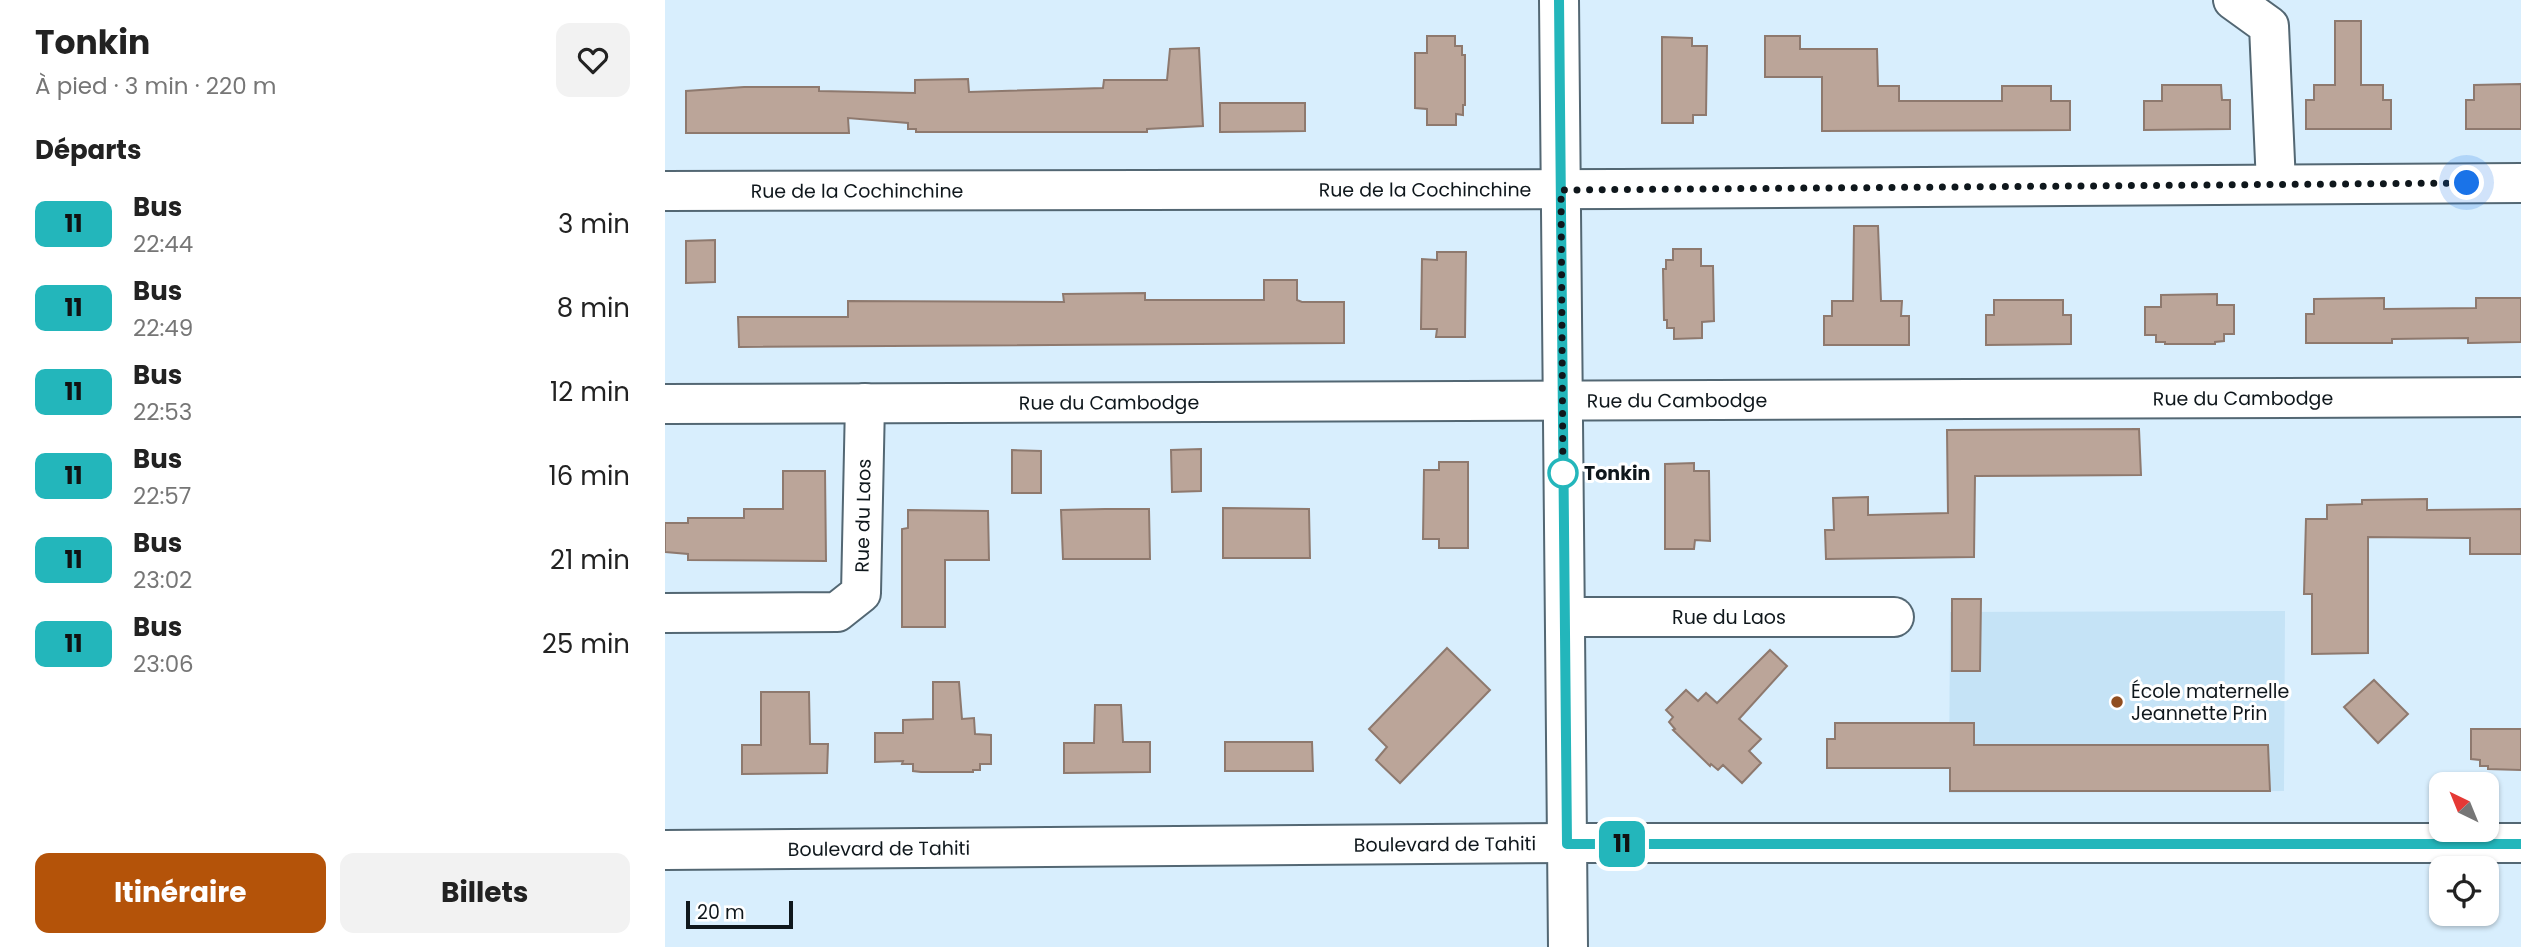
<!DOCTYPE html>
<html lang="fr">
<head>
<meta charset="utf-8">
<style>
	:root { --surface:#fff; --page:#f2f2f2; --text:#222; --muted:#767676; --accent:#b45309 }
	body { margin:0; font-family:Poppins,sans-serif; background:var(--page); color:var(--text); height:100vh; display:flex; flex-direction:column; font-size:26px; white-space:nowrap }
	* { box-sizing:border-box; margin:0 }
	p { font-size:23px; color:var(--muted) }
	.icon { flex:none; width:38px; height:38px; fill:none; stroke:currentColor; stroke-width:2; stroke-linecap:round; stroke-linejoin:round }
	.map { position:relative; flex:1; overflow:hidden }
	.side { display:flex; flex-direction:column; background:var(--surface); width:665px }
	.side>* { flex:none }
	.badge { padding:0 14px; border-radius:10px; font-size:24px; line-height:46px }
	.needle { width:46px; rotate:317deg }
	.fabs { position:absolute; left:1764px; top:772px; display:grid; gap:14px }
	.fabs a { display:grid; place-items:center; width:70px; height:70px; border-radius:14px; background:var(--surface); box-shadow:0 2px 5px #0004; font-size:35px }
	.scale { position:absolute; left:21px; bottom:18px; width:107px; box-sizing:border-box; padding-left:7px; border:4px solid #0f171c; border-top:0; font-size:19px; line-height:24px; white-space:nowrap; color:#0f171c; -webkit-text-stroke:5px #fff; paint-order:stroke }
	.you { position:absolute; width:35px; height:35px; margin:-18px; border:5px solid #fff; border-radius:50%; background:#1a73e8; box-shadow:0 0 0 10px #1a73e833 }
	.map>.badge { position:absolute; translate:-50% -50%; box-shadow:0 0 0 4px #fff }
	h2 { padding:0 35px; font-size:26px; line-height:63px }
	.round { display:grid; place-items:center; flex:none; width:74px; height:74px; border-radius:14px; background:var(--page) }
	.overview { display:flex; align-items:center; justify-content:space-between; height:119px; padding:0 35px }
	h1 { font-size:33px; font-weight:700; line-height:52px }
	.action { display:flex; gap:14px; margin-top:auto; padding:14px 35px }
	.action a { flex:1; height:80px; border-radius:14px; background:var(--accent); color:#fff; font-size:28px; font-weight:700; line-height:80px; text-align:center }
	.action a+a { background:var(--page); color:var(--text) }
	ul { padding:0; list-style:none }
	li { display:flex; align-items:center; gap:21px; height:84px; padding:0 35px }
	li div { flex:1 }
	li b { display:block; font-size:26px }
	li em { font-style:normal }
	li .badge { min-width:77px; font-weight:700; text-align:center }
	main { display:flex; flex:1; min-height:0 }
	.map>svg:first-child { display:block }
	.built { fill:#c5e3f6 }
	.building { fill:#bba599; stroke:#8e796e; stroke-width:2 }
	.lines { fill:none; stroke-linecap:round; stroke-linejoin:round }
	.minor-casing { stroke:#536773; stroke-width:42 }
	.minor { stroke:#fff; stroke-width:38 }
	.line-casing { stroke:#fff; stroke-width:16 }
	.line { stroke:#23b6bb; stroke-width:10 }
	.walk { stroke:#0f171c; stroke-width:7; stroke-dasharray:0 12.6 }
	.stop-dot { fill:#fff; stroke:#23b6bb; stroke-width:3.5 }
	.poi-dot { fill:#904d1f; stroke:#fff; stroke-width:2.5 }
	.labels { text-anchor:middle; stroke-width:6; stroke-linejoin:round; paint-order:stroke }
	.street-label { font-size:19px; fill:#0f171c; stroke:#fff }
	.stop-label { font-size:19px; font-weight:bold; fill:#0f171c; stroke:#fff; text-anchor:start }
	.poi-label { font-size:19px; fill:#0f171c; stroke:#fff; text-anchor:start }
</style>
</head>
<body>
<main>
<section class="side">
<div class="overview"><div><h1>Tonkin</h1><p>À pied · 3 min · 220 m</p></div><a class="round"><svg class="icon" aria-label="heart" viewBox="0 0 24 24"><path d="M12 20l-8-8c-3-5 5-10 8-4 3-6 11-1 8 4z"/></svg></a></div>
<h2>Départs</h2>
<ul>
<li><span class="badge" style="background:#23b6bb;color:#111">11</span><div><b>Bus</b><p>22:44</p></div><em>3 min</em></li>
<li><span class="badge" style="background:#23b6bb;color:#111">11</span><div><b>Bus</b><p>22:49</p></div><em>8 min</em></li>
<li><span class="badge" style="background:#23b6bb;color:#111">11</span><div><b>Bus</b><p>22:53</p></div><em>12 min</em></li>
<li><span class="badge" style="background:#23b6bb;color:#111">11</span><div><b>Bus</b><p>22:57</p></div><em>16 min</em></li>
<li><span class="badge" style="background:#23b6bb;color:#111">11</span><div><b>Bus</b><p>23:02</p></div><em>21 min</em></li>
<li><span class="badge" style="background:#23b6bb;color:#111">11</span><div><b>Bus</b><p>23:06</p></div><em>25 min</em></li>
</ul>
<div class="action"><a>Itinéraire</a><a>Billets</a></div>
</section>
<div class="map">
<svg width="1856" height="947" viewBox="0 0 1856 947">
	<rect width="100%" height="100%" fill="#d8eefd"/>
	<polygon class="built" points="1620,611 1619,791 1284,793 1285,612"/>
	<g class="building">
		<polygon points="1670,21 1696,21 1696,85 1718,85 1718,100 1726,100 1726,129 1641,129 1641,100 1649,100 1649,85 1670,85"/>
		<polygon points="762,36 790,36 790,46 797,46 797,55 800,55 800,105 798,105 798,115 791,114 791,125 762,125 762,109 750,108 750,53 762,53"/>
		<polygon points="1100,36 1135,36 1135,49 1212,49 1213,86 1234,86 1234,101 1337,101 1337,86 1386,86 1386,101 1405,101 1405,130 1157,131 1157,77 1100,77"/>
		<polygon points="997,37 1027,38 1027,46 1042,46 1041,115 1028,115 1028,123 997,123"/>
		<polygon points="534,48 538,126 482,129 482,132 251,132 251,129 243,129 243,123 183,118 184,133 21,133 21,91 79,87 154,87 154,91 250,93 250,80 303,79 304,92 438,88 439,80 502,80 505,49"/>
		<polygon points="1856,84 1856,129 1801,129 1801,100 1809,100 1809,85"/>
		<polygon points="1497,85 1556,85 1557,100 1565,100 1565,129 1479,130 1479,101 1497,101"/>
		<polygon points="555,103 640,103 640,131 555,132"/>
		<polygon points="1189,226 1213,226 1216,301 1237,301 1236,316 1244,316 1244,345 1159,345 1159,316 1167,316 1167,301 1188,301"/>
		<polygon points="50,240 50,282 21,283 21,241"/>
		<polygon points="1008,249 1036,249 1036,266 1048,266 1049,321 1037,322 1037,338 1009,339 1009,328 1002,328 1002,320 999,320 998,269 1001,269 1001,260 1008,260"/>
		<polygon points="772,252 801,252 800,337 771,337 772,329 756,329 757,259 772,260"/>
		<polygon points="599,280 632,280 632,300 637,302 679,302 679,343 74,347 73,317 183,317 183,301 399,302 398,294 480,293 480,300 599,300"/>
		<polygon points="1552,294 1552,305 1569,305 1569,334 1559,334 1559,341 1550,342 1550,344 1500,344 1500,342 1491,342 1491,335 1480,335 1480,307 1496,307 1496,295"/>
		<polygon points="1719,298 1719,309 1811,308 1811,298 1856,298 1856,342 1803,343 1803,338 1727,339 1727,343 1641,343 1641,314 1649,314 1649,299"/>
		<polygon points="1329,300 1398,300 1398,315 1406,315 1406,344 1321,345 1321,315 1329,315"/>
		<polygon points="1474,429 1476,475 1310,476 1309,557 1161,559 1160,530 1169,530 1168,498 1203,497 1203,515 1283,513 1282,430"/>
		<polygon points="536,449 536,491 507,492 506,450"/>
		<polygon points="347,450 376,451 376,493 347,493"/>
		<polygon points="774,462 803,462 803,548 774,548 774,539 758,539 759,470 774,470"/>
		<polygon points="1029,463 1029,471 1044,471 1045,541 1030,540 1029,549 1000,549 1000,464"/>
		<polygon points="118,471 160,471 161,561 23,560 23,554 0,552 0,523 23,523 23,518 79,518 79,509 118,509"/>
		<polygon points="1762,499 1762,510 1856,509 1856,554 1805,554 1805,538 1703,537 1703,653 1647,654 1647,594 1639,594 1641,519 1662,519 1662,505 1697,504 1697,500"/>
		<polygon points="558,508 644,509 645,558 558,558"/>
		<polygon points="440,509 484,509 485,559 398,559 396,510"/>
		<polygon points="243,510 323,511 324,560 280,560 280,627 237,627 237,529 243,528"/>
		<polygon points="1287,599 1316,599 1315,671 1287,671"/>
		<polygon points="782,648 825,690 735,783 711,760 722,747 704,729"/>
		<polygon points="1105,650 1122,666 1074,719 1096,739 1084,751 1096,763 1077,783 1058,765 1053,770 1046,764 1045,766 1008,730 1010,729 1004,722 1008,717 1001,710 1021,690 1033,701 1041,693 1052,703"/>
		<polygon points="1709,680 1743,714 1713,743 1679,707"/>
		<polygon points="268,682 294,682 297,719 309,718 310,734 326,735 326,764 315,764 315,770 308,770 308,772 256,772 248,771 248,764 237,764 238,761 210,762 210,733 238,733 238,720 268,719"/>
		<polygon points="96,692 144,692 145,744 163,744 162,773 77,774 77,745 96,745"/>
		<polygon points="430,705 456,705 458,742 485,742 485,772 399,773 399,743 429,743"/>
		<polygon points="1170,723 1309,723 1309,745 1603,745 1605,791 1285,791 1285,768 1162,768 1162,739 1170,739"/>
		<polygon points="1806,729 1856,729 1856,770 1823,769 1823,766 1815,766 1815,760 1806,759"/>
		<polygon points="560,742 647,742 648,771 560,771"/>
	</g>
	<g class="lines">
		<defs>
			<g id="minor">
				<polyline points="894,0 903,947"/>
				<polyline points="1568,0 1604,26 1611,184"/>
				<path id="s1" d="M0,191l955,-2 901,-6"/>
				<path id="s2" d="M0,404l1856,-7"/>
				<path id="s3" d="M0,613l172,-1 24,-19 4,-190"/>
				<path id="s4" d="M900,617h329"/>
				<path id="s5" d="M0,850l902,-7h954"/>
			</g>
		</defs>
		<use href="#minor" class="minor-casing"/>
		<use href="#minor" class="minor"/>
	</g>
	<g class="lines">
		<defs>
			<polyline id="line" points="894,0 902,844 1856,844"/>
		</defs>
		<use href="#line" class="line-casing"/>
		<use href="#line" class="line"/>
		<polyline class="walk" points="898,473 898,481 896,190 1802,183"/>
	</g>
	<circle class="stop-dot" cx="898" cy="473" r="14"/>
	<circle class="poi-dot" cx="1452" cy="702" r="7"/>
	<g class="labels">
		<g class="street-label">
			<text dy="7" stroke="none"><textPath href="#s1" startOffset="760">Rue de la Cochinchine</textPath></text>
			<text dy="7" stroke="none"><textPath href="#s1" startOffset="192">Rue de la Cochinchine</textPath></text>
			<text dy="7" stroke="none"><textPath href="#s2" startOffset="1578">Rue du Cambodge</textPath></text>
			<text dy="7" stroke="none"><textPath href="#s2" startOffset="1012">Rue du Cambodge</textPath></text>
			<text dy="7" stroke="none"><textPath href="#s2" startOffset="444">Rue du Cambodge</textPath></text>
			<text dy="7" stroke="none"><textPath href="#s3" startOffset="280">Rue du Laos</textPath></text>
			<text dy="7" stroke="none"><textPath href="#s4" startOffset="164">Rue du Laos</textPath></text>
			<text dy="7" stroke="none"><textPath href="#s5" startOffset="780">Boulevard de Tahiti</textPath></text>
			<text dy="7" stroke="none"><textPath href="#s5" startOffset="214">Boulevard de Tahiti</textPath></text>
		</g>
		<g class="stop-label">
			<text x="919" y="480">Tonkin</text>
		</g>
		<g class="poi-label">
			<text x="1466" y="698">École maternelle<tspan x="1466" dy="22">Jeannette Prin</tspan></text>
		</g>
	</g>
</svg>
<div class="fabs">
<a><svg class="needle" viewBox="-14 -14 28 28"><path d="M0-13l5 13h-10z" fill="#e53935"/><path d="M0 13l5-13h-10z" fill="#767676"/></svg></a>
<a><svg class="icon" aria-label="locate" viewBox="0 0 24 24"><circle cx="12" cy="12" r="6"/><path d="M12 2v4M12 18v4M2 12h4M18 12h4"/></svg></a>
</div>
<div class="scale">20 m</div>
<div class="you" style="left:1802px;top:183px"></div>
<b class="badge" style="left:957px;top:844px;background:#23b6bb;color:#111">11</b>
</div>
</main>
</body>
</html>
